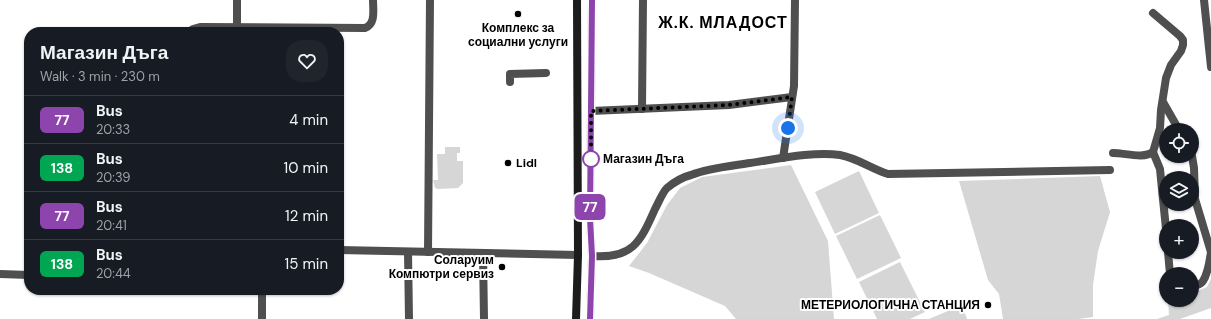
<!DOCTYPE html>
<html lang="en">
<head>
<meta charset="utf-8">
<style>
	:root { --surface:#171b24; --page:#20242c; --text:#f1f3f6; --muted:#9ea1a6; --line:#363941 }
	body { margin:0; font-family:"DM Sans",sans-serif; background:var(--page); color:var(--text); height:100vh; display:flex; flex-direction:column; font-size:15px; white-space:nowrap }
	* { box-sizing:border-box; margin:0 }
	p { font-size:13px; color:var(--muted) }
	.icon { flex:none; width:22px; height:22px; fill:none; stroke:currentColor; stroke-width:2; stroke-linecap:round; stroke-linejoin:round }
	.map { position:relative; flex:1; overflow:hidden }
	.sheet { position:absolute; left:24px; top:27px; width:320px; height:268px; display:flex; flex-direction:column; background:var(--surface); border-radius:16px; box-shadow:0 1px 3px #0004 }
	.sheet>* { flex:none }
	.badge { padding:0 8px; border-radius:6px; font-size:14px; line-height:26px }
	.fabs { position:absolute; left:1159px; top:123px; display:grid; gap:8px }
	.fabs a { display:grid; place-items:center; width:40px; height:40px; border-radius:50%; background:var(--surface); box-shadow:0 1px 3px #0004; font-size:20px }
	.you { position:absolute; width:20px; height:20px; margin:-10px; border:3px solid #fff; border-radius:50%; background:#1a73e8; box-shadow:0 0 0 6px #1a73e833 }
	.map>.badge { position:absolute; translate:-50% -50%; box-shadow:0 0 0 2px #fff }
	.round { display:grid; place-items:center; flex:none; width:42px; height:42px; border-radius:16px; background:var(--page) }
	.headline { display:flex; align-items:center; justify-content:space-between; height:68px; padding:0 16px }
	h1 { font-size:19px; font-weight:700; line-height:30px }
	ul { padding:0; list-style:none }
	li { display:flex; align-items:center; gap:12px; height:48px; padding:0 16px; border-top:1px solid var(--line) }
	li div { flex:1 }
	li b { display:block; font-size:15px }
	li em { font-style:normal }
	li .badge { min-width:44px; font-weight:700; text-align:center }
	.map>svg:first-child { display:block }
	.green { fill:#d6d6d6 }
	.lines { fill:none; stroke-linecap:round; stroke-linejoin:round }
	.street { stroke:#4f4f4f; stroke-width:8 }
	.secondary { stroke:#1c1c1c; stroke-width:8 }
	.line-casing { stroke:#fff; stroke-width:9 }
	.line { stroke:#8e44ad; stroke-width:6 }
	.walk { stroke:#000; stroke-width:4; stroke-dasharray:0 7.2 }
	.poi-dot { fill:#000; stroke:#fff; stroke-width:1.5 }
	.stop-dot { fill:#fff; stroke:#8e44ad; stroke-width:2 }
	.labels { text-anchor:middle; stroke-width:4; stroke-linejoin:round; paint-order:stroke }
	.poi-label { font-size:12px; font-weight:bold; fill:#000; stroke:#fff; text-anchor:end }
	.stop-label { font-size:12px; font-weight:bold; fill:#000; stroke:#fff; text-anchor:start }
	.district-label { font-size:16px; font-weight:bold; letter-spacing:1px; fill:#000; stroke:#fff }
</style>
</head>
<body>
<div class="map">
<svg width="1211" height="319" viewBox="0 0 1211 319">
	<rect width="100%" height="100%" fill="#fff"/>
	<g class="green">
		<polygon points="445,147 460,147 460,153 457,153 457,161 463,161 463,183 458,188 438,189 435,188 433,180 438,180 437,154 445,154"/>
		<polygon points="791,165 828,241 834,319 736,319 725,306 649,273 629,266 647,243 667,205 680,188 702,177"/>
		<polygon points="859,171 879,213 835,234 815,192"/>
		<polygon points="1100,176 1110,212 1098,251 1093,285 1093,317 1078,319 1003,319 999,294 988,280 959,181"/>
		<polygon points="880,215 901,258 857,279 836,236"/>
		<polygon points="900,262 925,312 910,319 877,319 859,282"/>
		<polygon points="1211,279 1211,308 1180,319 1157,319 1169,315 1168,300 1192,300 1192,293 1207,287"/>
		<polygon points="962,305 967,319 929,319"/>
	</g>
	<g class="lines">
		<g class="street">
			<polyline points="237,0 237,28"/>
			<polyline points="1204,0 1211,67"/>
			<path d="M189,32l4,-3 7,-2 165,1c11,-4 8,-18 8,-28"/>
			<polyline points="510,82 510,74 546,73"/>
			<polyline points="1163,102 1179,130"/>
			<polyline points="642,109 643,0"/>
			<polyline points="591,111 729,105 792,97"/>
			<polyline points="1153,152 1160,169 1166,229"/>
			<path d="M1113,153c12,0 31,6 40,-1l7,-24 1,-18 5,-32 5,-13 10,-14 2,-6v-5l-3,-4 -27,-23"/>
			<path d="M1192,156l2,12 1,31 16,53c-1,7 -4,23 -8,29 -2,4 -7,4 -11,6"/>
			<polyline points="783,158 794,86 795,0"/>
			<polyline points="339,250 578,255"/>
			<polyline points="408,252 409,319"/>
			<polyline points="428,252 430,0"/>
			<polyline points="1168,252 1170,274"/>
			<polyline points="483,253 484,319"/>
			<path d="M592,256c40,3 48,-13 63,-47 4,-7 7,-16 12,-21 6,-5 16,-11 24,-13 18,-7 40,-9 59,-12 27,-4 64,-12 90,-8 17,3 32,14 48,19l222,-4"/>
			<polyline points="0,274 29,275"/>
			<polyline points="262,290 262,319"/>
		</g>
		<g class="secondary">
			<polyline points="576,319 578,255 577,0"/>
			<polyline points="590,319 592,256 590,218 592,0"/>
		</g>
	</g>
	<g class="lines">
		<defs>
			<polyline id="line" points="590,319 592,256 590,218 592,0"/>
		</defs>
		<use href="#line" class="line-casing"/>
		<use href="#line" class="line"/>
		<polyline class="walk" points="591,159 591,111 729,105 792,97 788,128"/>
	</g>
	<g class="poi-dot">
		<circle cx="518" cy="14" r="4"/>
		<circle cx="508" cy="163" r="4"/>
		<circle cx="502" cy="267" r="4"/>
		<circle cx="988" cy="305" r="4"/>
	</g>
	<circle class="stop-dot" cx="591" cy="159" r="8"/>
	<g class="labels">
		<g class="poi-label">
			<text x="518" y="32" text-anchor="middle">Комплекс за<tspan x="518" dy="14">социални услуги</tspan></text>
			<text x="516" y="167" text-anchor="start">Lidl</text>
			<text x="494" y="264">Соларуим<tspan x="494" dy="14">Компютри сервиз</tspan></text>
			<text x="980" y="309">МЕТЕРИОЛОГИЧНА СТАНЦИЯ</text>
		</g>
		<g class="stop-label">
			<text x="603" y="163">Магазин Дъга</text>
		</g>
		<g class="district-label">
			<text x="723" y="28">Ж.К. МЛАДОСТ</text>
		</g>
	</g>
</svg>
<div class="fabs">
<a><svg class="icon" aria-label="locate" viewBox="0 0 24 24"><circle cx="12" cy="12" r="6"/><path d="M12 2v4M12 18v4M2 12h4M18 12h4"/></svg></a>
<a><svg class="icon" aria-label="layers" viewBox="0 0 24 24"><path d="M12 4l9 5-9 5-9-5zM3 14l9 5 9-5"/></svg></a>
<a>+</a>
<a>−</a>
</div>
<div class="you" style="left:788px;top:128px"></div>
<b class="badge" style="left:590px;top:207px;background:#8e44ad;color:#fff">77</b>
<section class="sheet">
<div class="headline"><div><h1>Магазин Дъга</h1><p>Walk · 3 min · 230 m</p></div><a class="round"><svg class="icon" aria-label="heart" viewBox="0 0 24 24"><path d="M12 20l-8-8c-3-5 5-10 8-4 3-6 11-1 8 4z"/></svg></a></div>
<ul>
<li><span class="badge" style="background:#8e44ad;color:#fff">77</span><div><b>Bus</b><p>20:33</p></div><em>4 min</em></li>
<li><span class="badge" style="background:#00a651;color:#fff">138</span><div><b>Bus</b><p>20:39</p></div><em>10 min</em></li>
<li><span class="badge" style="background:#8e44ad;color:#fff">77</span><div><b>Bus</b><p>20:41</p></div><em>12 min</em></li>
<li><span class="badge" style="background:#00a651;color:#fff">138</span><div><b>Bus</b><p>20:44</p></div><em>15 min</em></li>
</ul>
</section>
</div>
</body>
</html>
